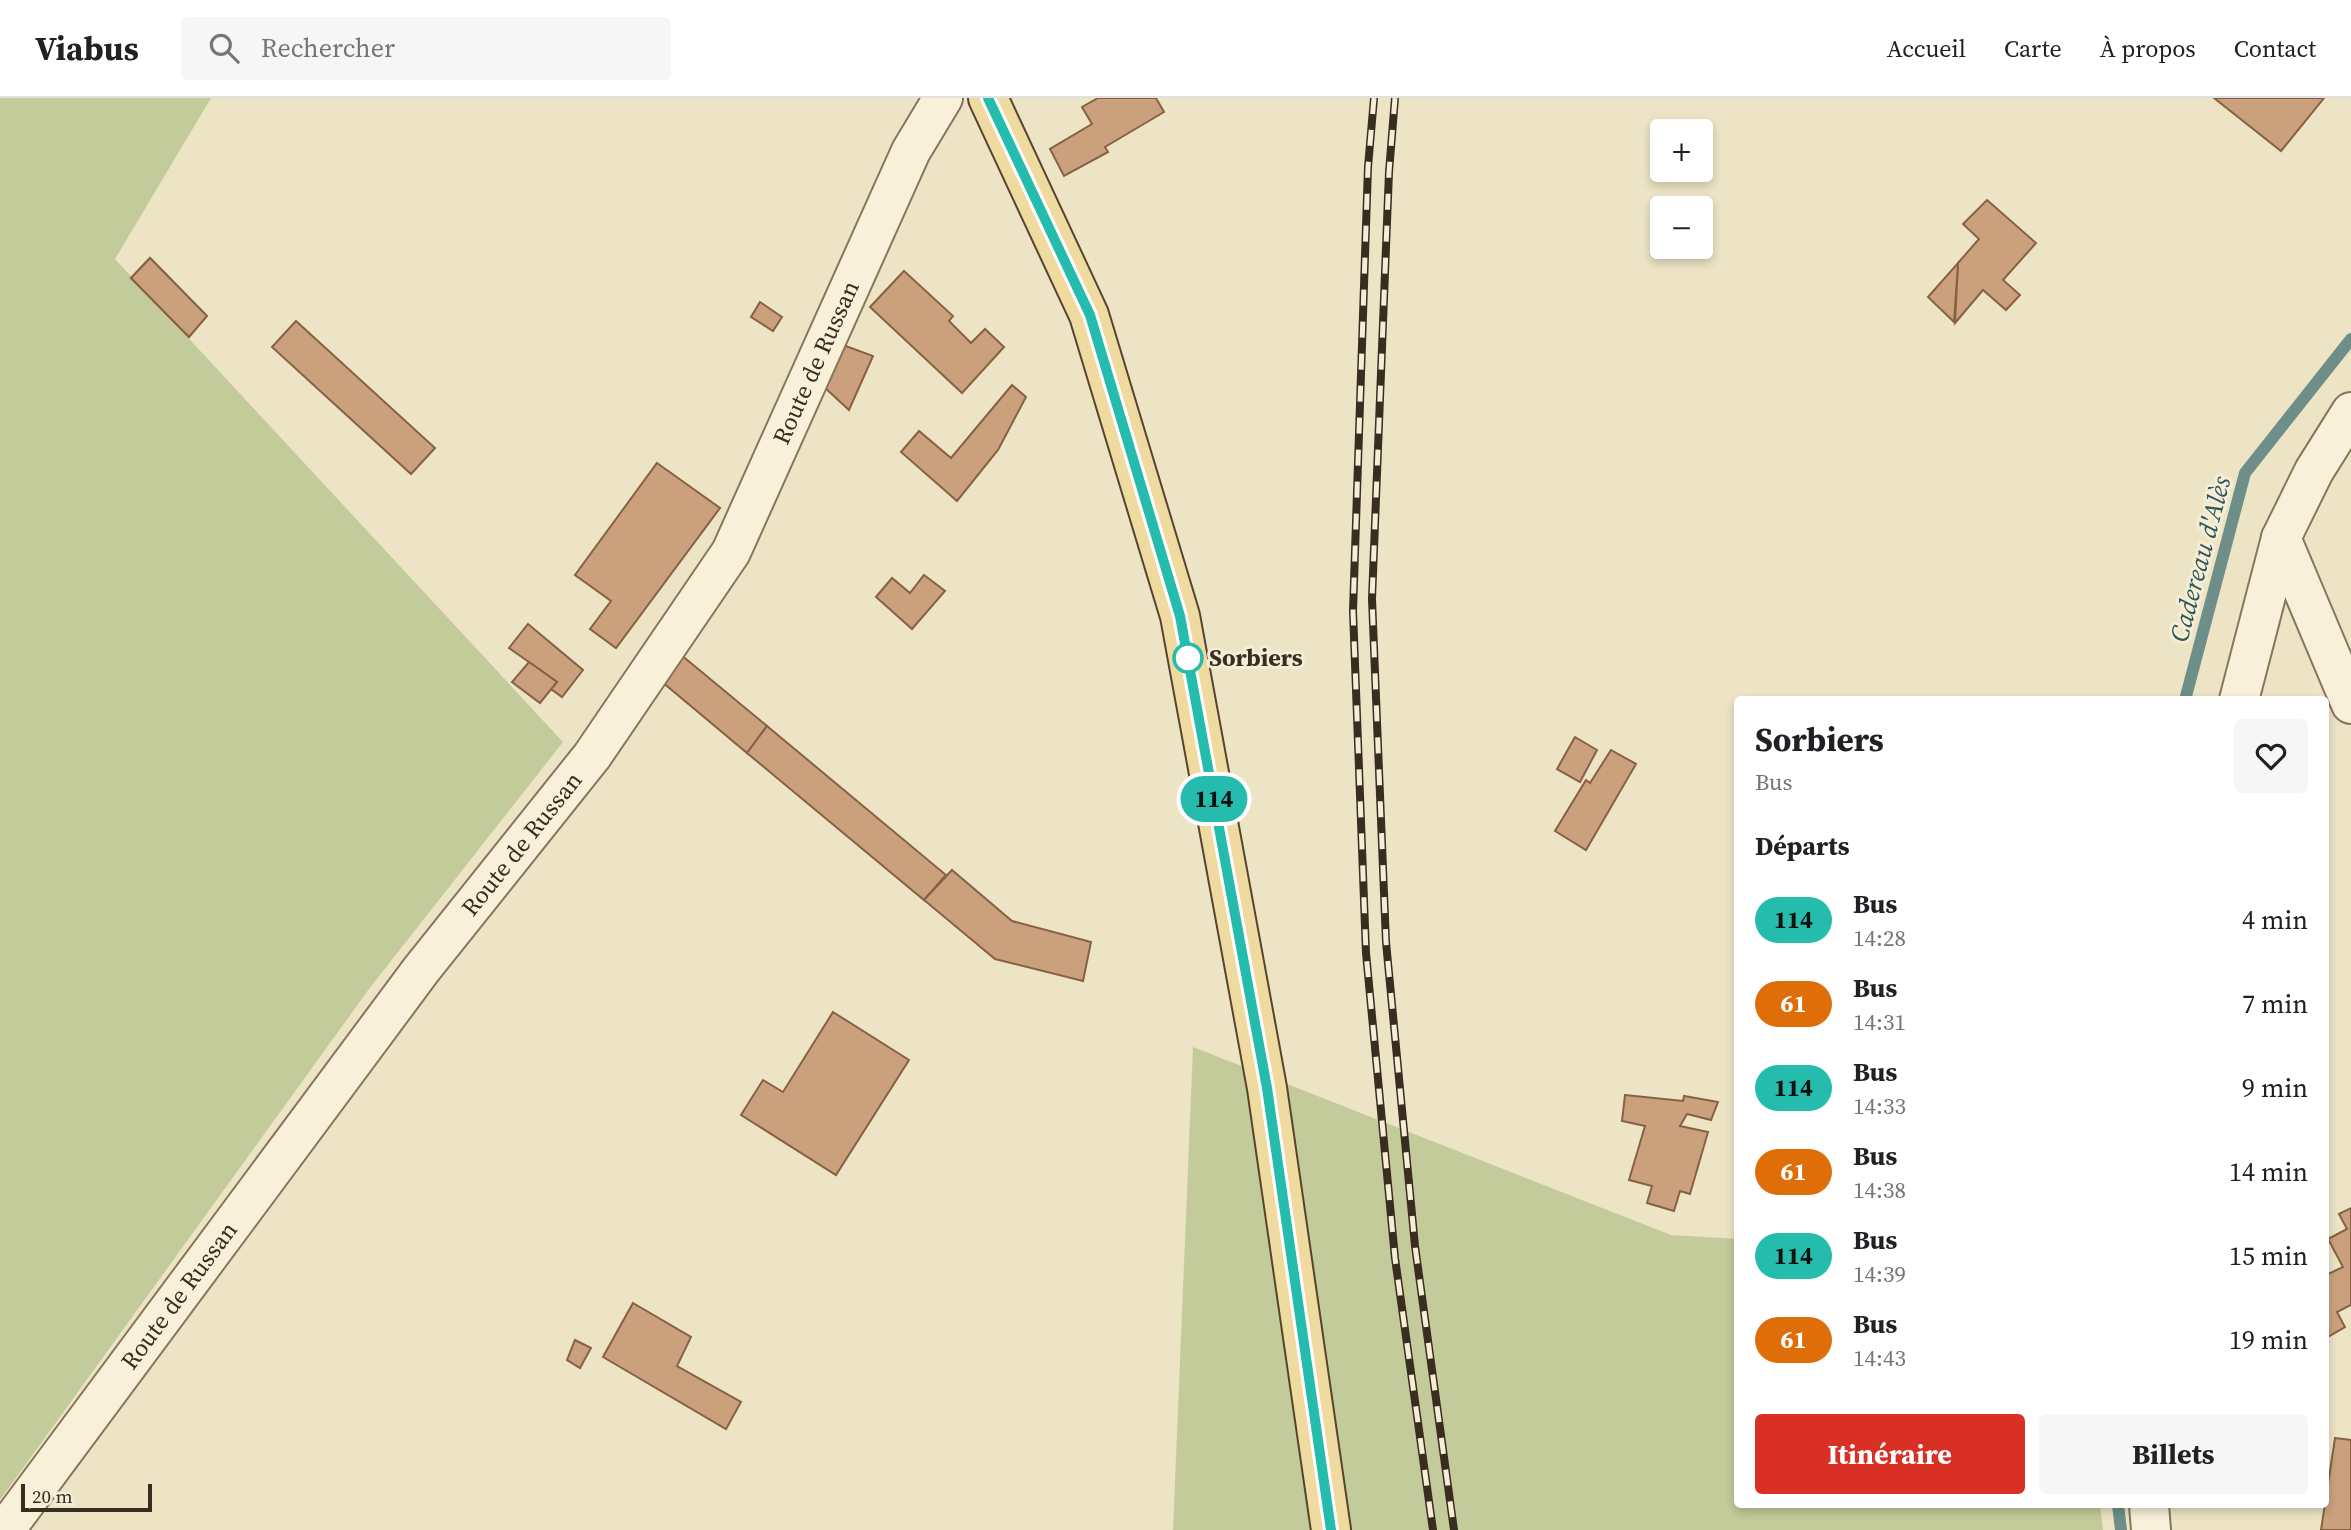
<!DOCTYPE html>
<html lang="fr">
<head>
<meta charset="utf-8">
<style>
	:root { --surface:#fff; --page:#f6f6f6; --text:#202124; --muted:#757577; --line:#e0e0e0; --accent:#d93025 }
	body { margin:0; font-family:"Source Serif 4",serif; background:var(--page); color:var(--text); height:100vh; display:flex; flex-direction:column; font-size:26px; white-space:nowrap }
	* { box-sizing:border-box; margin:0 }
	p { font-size:23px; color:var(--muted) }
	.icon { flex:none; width:38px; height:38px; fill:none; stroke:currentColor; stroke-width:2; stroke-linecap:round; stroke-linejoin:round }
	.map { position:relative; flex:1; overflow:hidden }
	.drawer { position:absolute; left:1734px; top:598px; width:595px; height:812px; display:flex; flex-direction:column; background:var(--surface); border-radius:7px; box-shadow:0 4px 10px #0003 }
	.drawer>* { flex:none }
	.badge { padding:0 14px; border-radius:23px; font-size:24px; line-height:46px }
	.buttons { position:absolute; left:1650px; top:21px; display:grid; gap:14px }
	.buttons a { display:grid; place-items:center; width:63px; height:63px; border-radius:7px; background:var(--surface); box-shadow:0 4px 10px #0003; font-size:35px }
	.scale { position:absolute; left:21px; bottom:18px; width:131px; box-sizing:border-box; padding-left:7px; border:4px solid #392d20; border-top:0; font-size:19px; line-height:24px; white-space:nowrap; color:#392d20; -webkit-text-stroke:5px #f5edd6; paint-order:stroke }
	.map>.badge { position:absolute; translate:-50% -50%; box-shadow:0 0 0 4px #fff }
	h2 { padding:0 21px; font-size:26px; line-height:63px }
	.round { display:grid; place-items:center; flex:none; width:74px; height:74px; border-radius:7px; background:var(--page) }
	.headline { display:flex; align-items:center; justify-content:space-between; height:119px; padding:0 21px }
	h1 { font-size:33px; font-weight:700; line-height:52px }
	.button { display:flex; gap:14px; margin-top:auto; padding:14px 21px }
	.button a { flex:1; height:80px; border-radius:7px; background:var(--accent); color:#fff; font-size:28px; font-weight:700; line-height:80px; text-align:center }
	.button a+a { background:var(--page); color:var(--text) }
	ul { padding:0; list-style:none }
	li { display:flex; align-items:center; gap:21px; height:84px; padding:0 21px }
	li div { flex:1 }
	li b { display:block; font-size:26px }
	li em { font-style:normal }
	li .badge { min-width:77px; font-weight:700; text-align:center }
	header { display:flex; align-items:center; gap:42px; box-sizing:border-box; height:98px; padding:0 35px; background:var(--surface); border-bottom:2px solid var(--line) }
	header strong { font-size:33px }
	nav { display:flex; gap:38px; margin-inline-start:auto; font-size:24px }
	.search { width:490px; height:63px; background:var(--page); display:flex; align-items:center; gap:18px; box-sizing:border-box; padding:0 24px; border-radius:7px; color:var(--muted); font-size:26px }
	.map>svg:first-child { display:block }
	.green { fill:#c3cb9a }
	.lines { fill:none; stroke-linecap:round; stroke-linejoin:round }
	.stream { stroke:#6e8f89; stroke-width:12 }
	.building { fill:#cba17d; stroke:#876143; stroke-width:2 }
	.minor-casing { stroke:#88765c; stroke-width:42 }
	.major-casing { stroke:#564430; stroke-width:42 }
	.minor { stroke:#f8f0d9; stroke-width:38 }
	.major { stroke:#efda9f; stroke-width:38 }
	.rail-casing { stroke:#392d20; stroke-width:8 }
	.rail { stroke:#f5edd6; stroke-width:5; stroke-dasharray:16; stroke-linecap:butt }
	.line-casing { stroke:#fff; stroke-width:16 }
	.line { stroke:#25bcad; stroke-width:10 }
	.stop-dot { fill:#fff; stroke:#25bcad; stroke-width:3.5 }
	.labels { text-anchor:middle; stroke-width:6; stroke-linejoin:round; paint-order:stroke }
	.street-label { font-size:24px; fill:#392d20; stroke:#f5edd6 }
	.stop-label { font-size:24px; font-weight:bold; fill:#392d20; stroke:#f5edd6; text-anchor:start }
	.water-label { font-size:26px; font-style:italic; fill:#2f5858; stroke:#f5edd6 }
</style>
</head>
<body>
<header>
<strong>Viabus</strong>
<div class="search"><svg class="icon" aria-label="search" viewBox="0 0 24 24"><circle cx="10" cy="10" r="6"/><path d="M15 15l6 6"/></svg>Rechercher</div>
<nav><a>Accueil</a><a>Carte</a><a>À propos</a><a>Contact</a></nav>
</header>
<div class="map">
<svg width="2351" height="1432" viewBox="0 0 2351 1432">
	<rect width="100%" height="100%" fill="#ede4c6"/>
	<g class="green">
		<polygon points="0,0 211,0 115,161 563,644 369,891 0,1402"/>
		<polygon points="1193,949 1671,1137 1738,1141 1738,1407 2100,1407 2103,1432 1173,1432"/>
	</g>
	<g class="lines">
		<g class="stream">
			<polyline points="2185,602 2245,375 2351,241"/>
			<polyline points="2118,1407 2121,1432"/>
		</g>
	</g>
	<g class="building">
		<polygon points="1098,0 1156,0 1164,14 1105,49 1108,54 1064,78 1050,51 1092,26 1082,9"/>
		<polygon points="2214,0 2324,0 2281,53"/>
		<polygon points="1987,102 2036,145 2003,182 2020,197 2006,212 1983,192 1955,225 1958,165 1979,141 1963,126"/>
		<polygon points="150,160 206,217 189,239 131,180"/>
		<polygon points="150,160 207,218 189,239 131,180"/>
		<polygon points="1958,165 1954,224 1928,199"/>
		<polygon points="904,173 953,218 949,223 971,245 985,231 1004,249 962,295 870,209"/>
		<polygon points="760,204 782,219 773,233 751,219"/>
		<polygon points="296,223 435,350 411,376 272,249"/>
		<polygon points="843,247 873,258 849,312 823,288"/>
		<polygon points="1012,287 1026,299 998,352 957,403 901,354 919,333 951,360"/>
		<polygon points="657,365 720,410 616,550 590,531 611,503 575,477"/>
		<polygon points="924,477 945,493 912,531 876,499 892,480 910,495"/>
		<polygon points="528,526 583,572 562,599 551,591 557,584 509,550"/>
		<polygon points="680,556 767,628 747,655 661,583"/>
		<polygon points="529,564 557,584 540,605 512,584"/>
		<polygon points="767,628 946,777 924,802 747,655"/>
		<polygon points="1575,639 1597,652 1580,684 1557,671"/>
		<polygon points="1611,652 1636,666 1586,752 1555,733 1586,682 1590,685"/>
		<polygon points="952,772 1012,823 1091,844 1083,883 995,861 924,802"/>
		<polygon points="833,914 909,962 836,1077 741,1017 763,982 783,994"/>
		<polygon points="1625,997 1683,1003 1684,998 1718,1004 1711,1022 1687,1016 1680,1028 1708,1034 1690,1096 1680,1093 1674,1113 1647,1105 1652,1088 1629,1082 1645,1028 1622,1023"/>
		<polygon points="2351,1110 2351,1207 2337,1214 2345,1229 2326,1240 2326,1177 2343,1169 2328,1141 2347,1131 2339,1116"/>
		<polygon points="633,1205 691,1239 677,1268 741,1304 726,1331 603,1259"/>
		<polygon points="575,1242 591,1250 580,1270 567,1262"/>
		<polygon points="2335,1340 2351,1342 2351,1432 2321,1432"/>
	</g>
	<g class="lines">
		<defs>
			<g id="minor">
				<polyline points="2281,440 2351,606"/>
				<polyline points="2239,602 2281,440 2314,373 2351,314"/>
				<polyline points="2149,1407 2151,1432"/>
				<path id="s1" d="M5,1432l416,-560 171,-214 139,-204 180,-401 32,-53"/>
			</g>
			<polyline id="major" points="988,0 1089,217 1180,518 1267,990 1331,1432"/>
		</defs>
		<use href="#minor" class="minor-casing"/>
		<use href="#major" class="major-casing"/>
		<use href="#minor" class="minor"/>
		<use href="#major" class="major"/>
		<defs>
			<g id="rail">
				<polyline points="1374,0 1368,69 1353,513 1366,855 1395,1160 1433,1432"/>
				<polyline points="1395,0 1389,74 1372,501 1386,844 1415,1148 1454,1432"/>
			</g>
		</defs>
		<use href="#rail" class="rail-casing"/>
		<use href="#rail" class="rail"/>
	</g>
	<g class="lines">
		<defs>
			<polyline id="line" points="988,0 1090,217 1180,518 1267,990 1331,1432"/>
		</defs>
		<use href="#line" class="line-casing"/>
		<use href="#line" class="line"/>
	</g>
	<circle class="stop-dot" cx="1188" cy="560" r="14"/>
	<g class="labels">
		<g class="street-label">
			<text dy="8" stroke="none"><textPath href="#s1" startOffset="1426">Route de Russan</textPath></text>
			<text dy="8" stroke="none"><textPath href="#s1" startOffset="859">Route de Russan</textPath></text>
			<text dy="8" stroke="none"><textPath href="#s1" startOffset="292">Route de Russan</textPath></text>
		</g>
		<g class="stop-label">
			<text x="1209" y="568">Sorbiers</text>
		</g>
		<g class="water-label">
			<text transform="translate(2200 461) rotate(-75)" y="9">Cadereau d'Alès</text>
		</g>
	</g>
</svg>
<div class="buttons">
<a>+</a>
<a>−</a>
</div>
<div class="scale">20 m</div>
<b class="badge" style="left:1214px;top:701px;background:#25bcad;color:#111">114</b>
<section class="drawer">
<div class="headline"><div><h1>Sorbiers</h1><p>Bus</p></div><a class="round"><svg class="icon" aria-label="heart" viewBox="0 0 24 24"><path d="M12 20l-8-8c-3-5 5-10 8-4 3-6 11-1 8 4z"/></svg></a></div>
<h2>Départs</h2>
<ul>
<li><span class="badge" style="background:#25bcad;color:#111">114</span><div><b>Bus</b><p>14:28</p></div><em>4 min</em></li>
<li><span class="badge" style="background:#df6e08;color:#fff">61</span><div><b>Bus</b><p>14:31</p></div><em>7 min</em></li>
<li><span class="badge" style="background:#25bcad;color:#111">114</span><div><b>Bus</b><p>14:33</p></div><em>9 min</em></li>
<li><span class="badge" style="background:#df6e08;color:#fff">61</span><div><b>Bus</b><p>14:38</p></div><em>14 min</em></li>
<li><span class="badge" style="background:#25bcad;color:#111">114</span><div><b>Bus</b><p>14:39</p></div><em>15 min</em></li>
<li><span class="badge" style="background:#df6e08;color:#fff">61</span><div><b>Bus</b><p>14:43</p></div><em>19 min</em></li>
</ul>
<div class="button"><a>Itinéraire</a><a>Billets</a></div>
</section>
</div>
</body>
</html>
